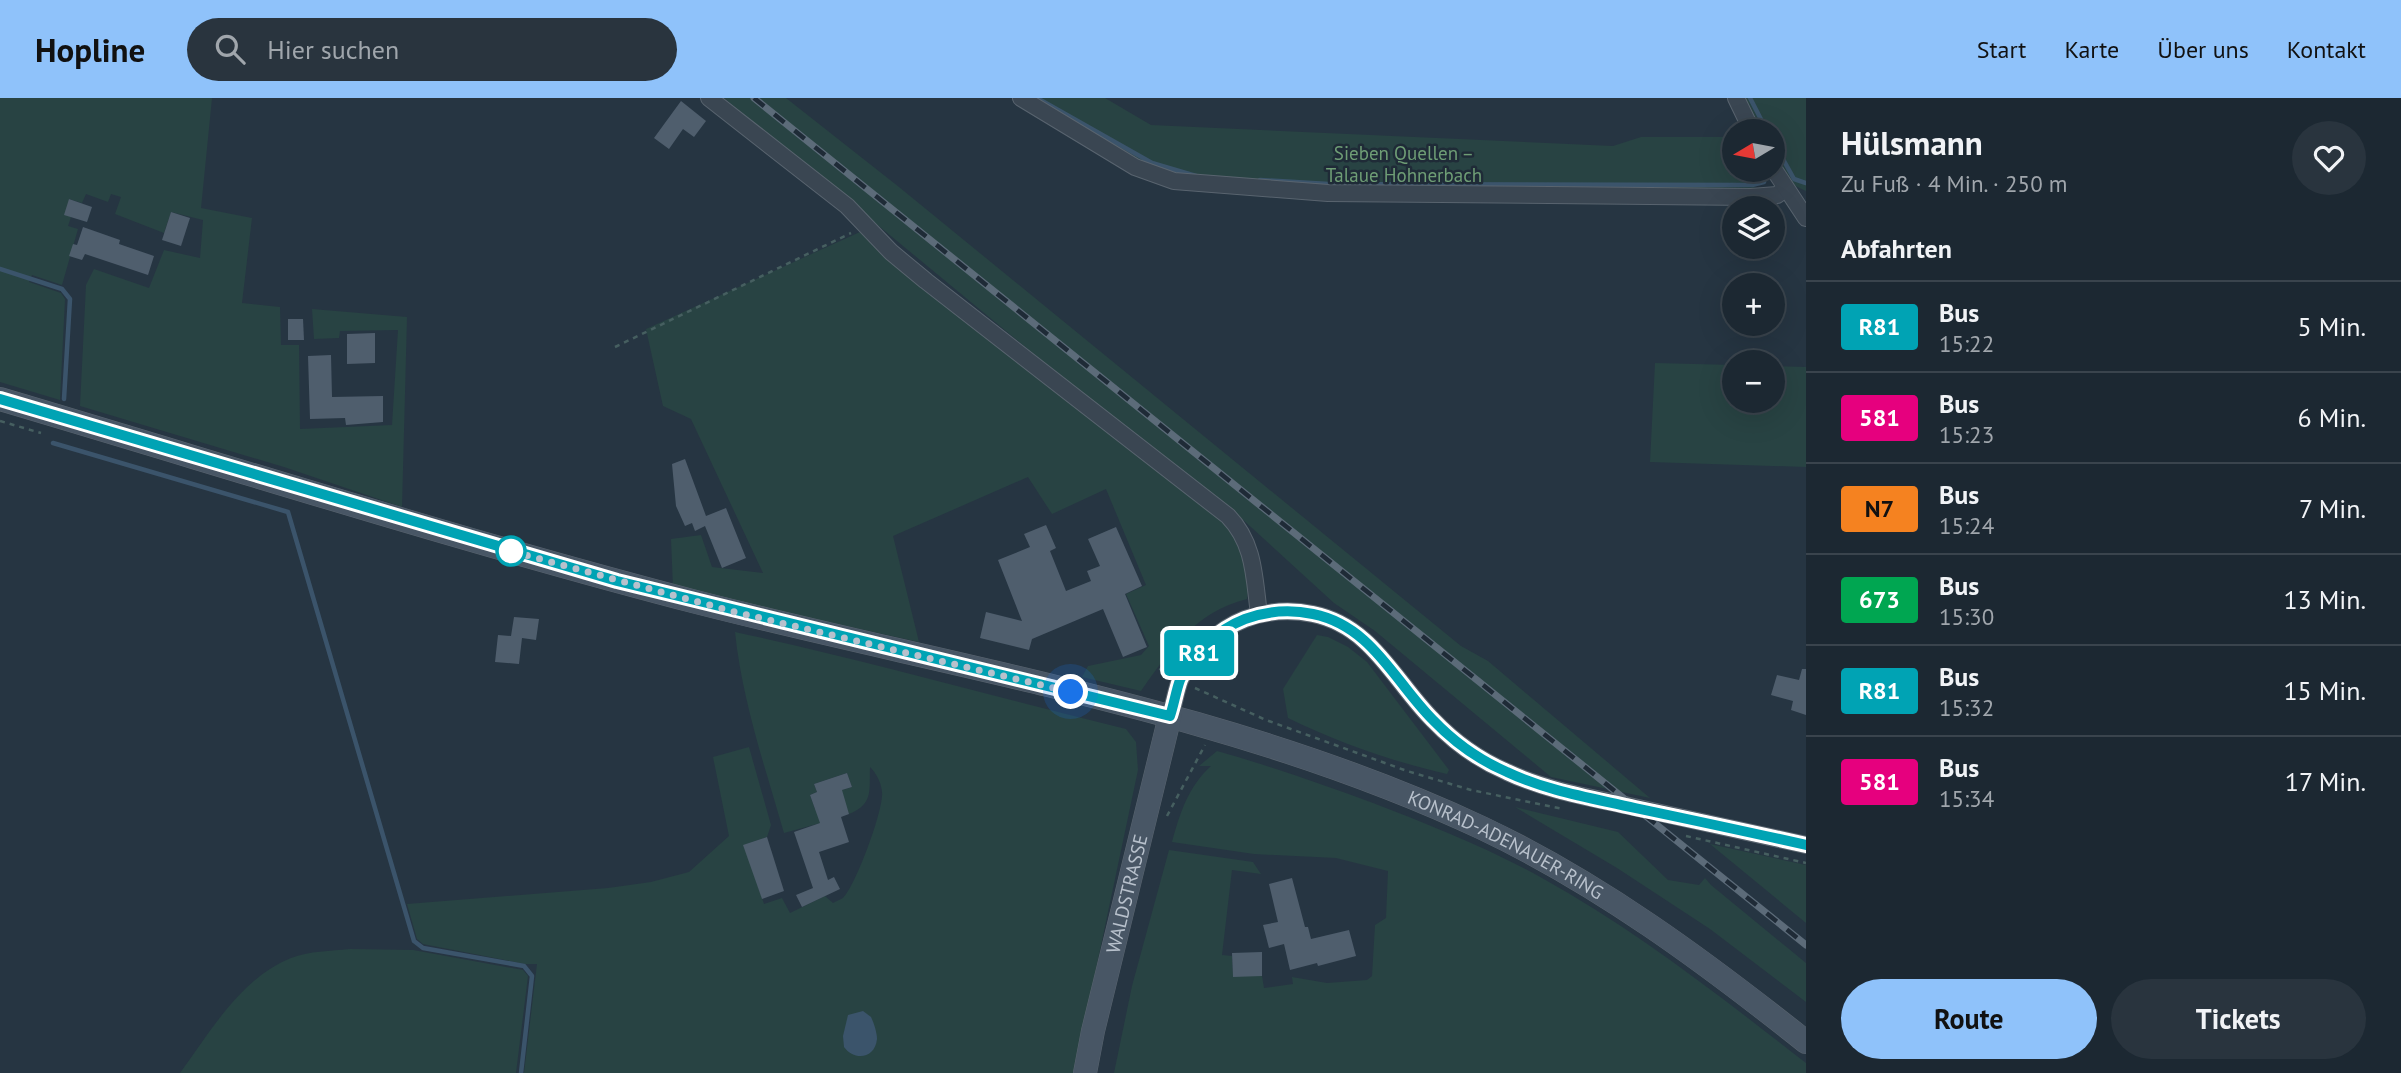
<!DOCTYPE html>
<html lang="de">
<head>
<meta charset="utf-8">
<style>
	:root { --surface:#1c2832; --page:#29343e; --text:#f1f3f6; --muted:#a0a6ac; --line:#3a444d; --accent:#8fc2fa }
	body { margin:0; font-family:"PT Sans",sans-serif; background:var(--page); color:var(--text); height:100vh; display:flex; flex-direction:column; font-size:26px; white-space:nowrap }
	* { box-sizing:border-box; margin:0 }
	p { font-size:23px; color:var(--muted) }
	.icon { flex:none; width:38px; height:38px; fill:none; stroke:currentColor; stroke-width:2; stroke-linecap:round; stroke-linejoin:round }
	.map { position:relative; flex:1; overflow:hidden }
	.panel { display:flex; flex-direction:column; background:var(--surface); width:595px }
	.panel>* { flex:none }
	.badge { padding:0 14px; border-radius:5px; font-size:24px; line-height:46px }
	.needle { width:46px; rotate:260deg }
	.controls { position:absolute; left:1722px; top:21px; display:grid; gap:14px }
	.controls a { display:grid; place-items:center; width:63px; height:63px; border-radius:50%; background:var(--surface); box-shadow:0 7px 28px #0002,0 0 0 2px var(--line); font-size:35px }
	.you { position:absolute; width:35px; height:35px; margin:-18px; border:5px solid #fff; border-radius:50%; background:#1a73e8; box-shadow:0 0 0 10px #1a73e833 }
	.map>.badge { position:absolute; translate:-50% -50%; box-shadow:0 0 0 4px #fff }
	h2 { padding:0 35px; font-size:26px; line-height:63px }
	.round { display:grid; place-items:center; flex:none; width:74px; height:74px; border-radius:37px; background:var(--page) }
	.head { display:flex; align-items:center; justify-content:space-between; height:119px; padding:0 35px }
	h1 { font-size:33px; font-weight:700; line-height:52px }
	.cta { display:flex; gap:14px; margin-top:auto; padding:14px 35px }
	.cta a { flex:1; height:80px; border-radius:42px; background:var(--accent); color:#111; font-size:28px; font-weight:700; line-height:80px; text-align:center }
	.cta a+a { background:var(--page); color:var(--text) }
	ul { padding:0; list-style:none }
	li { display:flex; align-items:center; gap:21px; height:91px; padding:0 35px; border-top:2px solid var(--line) }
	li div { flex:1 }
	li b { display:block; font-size:26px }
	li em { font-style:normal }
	li .badge { min-width:77px; font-weight:700; text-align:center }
	header { display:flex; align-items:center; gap:42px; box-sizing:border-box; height:98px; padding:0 35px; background:var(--accent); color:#111 }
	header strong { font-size:33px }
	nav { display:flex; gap:38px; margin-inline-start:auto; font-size:24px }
	.search { width:490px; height:63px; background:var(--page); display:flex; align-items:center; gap:18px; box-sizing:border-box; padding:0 24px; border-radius:38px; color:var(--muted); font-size:26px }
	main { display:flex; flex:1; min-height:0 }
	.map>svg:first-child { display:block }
	.green { fill:#284343 }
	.water { fill:#3b546b }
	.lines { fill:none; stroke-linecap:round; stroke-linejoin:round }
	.stream { stroke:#3b546b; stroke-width:4.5 }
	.building { fill:#4f5e6d }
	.street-casing { stroke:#59646f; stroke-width:18 }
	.secondary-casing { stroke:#59646f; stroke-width:24 }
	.path { stroke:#465f60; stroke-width:2.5; stroke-dasharray:5 5; stroke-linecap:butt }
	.street { stroke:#3a4652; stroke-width:16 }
	.secondary { stroke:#485665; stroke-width:23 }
	.rail-casing { stroke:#5c6b79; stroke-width:7 }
	.rail { stroke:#1f2b37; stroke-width:4.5; stroke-dasharray:13; stroke-linecap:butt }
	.line-casing { stroke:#fff; stroke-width:16 }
	.line { stroke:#00a3b4; stroke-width:10 }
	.walk { stroke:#b8c1cc; stroke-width:7; stroke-dasharray:0 12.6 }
	.stop-dot { fill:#fff; stroke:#00a3b4; stroke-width:3.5 }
	.labels { text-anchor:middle; stroke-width:5; stroke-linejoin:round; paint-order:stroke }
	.park-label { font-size:19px; fill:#6e9d75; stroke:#1f2b37 }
	.street-label { font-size:19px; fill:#b8c1cc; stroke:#1f2b37 }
</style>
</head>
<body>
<header>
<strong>Hopline</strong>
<div class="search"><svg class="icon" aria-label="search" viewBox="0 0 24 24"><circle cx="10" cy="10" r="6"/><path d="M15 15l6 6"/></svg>Hier suchen</div>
<nav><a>Start</a><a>Karte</a><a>Über uns</a><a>Kontakt</a></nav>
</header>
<main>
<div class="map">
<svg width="1806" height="975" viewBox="0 0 1806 975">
	<rect width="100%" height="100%" fill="#263542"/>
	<g class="green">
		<polygon points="0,0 212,0 201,110 252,120 242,205 280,209 281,247 299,247 300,331 392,327 398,232 340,233 339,240 314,241 312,211 407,219 402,409 284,369 80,308 86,187 94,171 149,190 164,152 200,160 203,122 171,114 164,135 115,116 121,99 111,96 108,104 86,96 82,105 69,101 71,119 68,128 78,131 62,187 32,177 29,184 61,195 65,201 60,302 0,284"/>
		<polygon points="724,0 786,0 899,89 1461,548 1488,563 1650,700 1551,679 1375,533 1334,505 1229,409 1185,381"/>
		<polygon points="1027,0 1105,0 1151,27 1613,48 1641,39 1734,39 1734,72 1755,72 1761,82 1751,94 1194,85 1143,71"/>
		<path d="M1739,0h67v93c-32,-14 -33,-27 -33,-60h-16z"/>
		<path d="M860,134l63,52 147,113 107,90 47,32 16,23 9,41 -2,16c-52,13 -77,51 -106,92l-59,-14 6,-11 53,-11 8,-9 -23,-52 20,-9 -40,-96 -54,25 -24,-37 -135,59 26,106 -246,-54 -2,-49 30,-4 11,32 51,6 -72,-154 -28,-13 -17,-77z"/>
		<polygon points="1655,265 1734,267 1734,303 1773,303 1773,268 1806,269 1806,369 1650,364"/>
		<path d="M735,534c131,28 260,65 391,97l10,13 2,28 -64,303h-550l13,-109h-12l-102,-20 -6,-5 -10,-35 201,-16 43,-6 38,-10 40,-36 -16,-79 36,-10 22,78 -4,12 -23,8 20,59 18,-6 8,15 35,-17 8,7c3,-2 7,-3 10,-5 13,-13 38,-82 39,-102 1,-10 -5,-22 -12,-29 -1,23 4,37 -21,47l-10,-23 13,-4 -5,-14 -33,11 3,8 -7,3 5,14 13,12 -44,12c-19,-66 -42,-133 -49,-201z"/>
		<path d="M1317,537l11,2 20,10 19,15 82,108 -2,4c-56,-13 -108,-31 -159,-56l-5,-29z"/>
		<path d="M1217,653c53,15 104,33 156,52 57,22 115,45 169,75 94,52 179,119 264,185v10h-692l18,-87 37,-136 84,12 8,12 -29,-4 -10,85 10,1 1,20h29l2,12 29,-4 -1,-7 35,6 40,-3 5,-4 3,-51 11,-7 2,-47 -52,-13 -82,-4 -82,-12c8,-29 16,-55 39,-76h-12z"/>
		<polygon points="1515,709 1618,734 1668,782 1699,787 1705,780 1711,787 1806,865 1806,904 1710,831 1617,770"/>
		<polygon points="1710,746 1806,767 1806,825"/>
		<path d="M350,851l63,1 110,20 5,6 -12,97h-336c30,-41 61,-95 111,-115 18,-7 40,-7 59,-9z"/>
	</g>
	<path class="water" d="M863,913l8,6c3,6 6,16 6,22 -2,20 -23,22 -33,8l-1,-11 5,-21z"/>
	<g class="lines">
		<g class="stream">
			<polyline points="1037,0 1152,65 1196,78"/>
			<polyline points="1750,0 1767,33"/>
			<polyline points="1773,43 1794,81 1806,85"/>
			<polyline points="1260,82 1329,86 1752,87 1764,84 1765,72"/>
			<polyline points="0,171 62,191 70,201 64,301"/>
			<polyline points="53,345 288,414 414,843 423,850 524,868 532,878 521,975"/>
		</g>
	</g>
	<g class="building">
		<polygon points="681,3 706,23 694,39 683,31 669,51 654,40"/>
		<polygon points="69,101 92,109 87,124 64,117"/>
		<polygon points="171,114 190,120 181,148 162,142"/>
		<polygon points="83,129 120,142 119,146 154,158 148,177 85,156 82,162 69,158 73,146 77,147"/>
		<polygon points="288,221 303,221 304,242 288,242"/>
		<polygon points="375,235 375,265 347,266 347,236"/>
		<polygon points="331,257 332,299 383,298 383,324 346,327 345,320 310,321 308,258"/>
		<polygon points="685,361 706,418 726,410 746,460 722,470 705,428 695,433 692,425 685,428 676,408 672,366"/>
		<polygon points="1046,427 1056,450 1050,453 1066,493 1091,483 1087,473 1100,468 1088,441 1116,429 1142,488 1125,496 1147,549 1123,559 1103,511 1032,541 1029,552 980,540 986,514 1022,523 998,462 1030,449 1024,436"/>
		<polygon points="514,519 539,521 536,542 522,540 519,566 495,564 498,537 511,538"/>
		<polygon points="1802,571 1806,571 1806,617 1791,612 1793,603 1771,597 1777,577 1799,582"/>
		<polygon points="847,675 852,689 842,692 849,716 841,719 849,744 819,754 828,782 834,779 840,791 802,809 796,797 813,790 794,734 820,725 810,697 817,694 814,686"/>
		<polygon points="767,739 784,793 762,801 743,747"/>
		<polygon points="1292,780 1305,829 1308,829 1311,841 1349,832 1356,858 1318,868 1317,865 1290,872 1284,846 1269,850 1263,827 1278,824 1269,786"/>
		<polygon points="1262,854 1262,878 1233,879 1232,855"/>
	</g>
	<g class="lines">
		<defs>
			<g id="street">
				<path d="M709,0l138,108 44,46 35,29 302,235c27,28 26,62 31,98"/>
				<polyline points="1021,0 1135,69 1174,83 1328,95 1751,99 1777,97 1785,91"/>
				<polyline points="1736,0 1752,33"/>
				<polyline points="1773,70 1806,120"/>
				<path d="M1170,618c4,-12 6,-25 10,-36 12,-26 39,-51 65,-61 22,-8 45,-10 68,-5 59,12 81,67 120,106 21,22 46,40 74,52 38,18 81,25 122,34 59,13 118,26 177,39"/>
			</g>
			<g id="secondary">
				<path id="s1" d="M0,301c233,69 465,143 700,204 263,67 535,109 782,225 118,56 222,133 324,214"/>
				<path id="s2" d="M1085,975l8,-42 77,-315"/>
			</g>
		</defs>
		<use href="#street" class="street-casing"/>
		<use href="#secondary" class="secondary-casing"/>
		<g class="path">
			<polyline points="615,249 851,135"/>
			<polyline points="0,323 41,335"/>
			<polyline points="1167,577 1159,573 1177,550 1191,537"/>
			<polyline points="1195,590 1266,622 1407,673 1471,692 1563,711"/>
			<polyline points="1167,718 1205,647"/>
			<polyline points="1686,738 1806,765"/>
		</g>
		<use href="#street" class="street"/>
		<use href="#secondary" class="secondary"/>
		<defs>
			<polyline id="rail" points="754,0 1806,847"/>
		</defs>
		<use href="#rail" class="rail-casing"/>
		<use href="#rail" class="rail"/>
	</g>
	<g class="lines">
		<defs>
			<path id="line" d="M0,301l617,182 553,135c4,-12 6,-25 10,-36 11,-26 39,-51 65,-61 22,-8 44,-10 68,-5 59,12 81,67 120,106 21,22 46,40 74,52 40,19 85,26 128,36 57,12 114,24 171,37"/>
		</defs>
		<use href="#line" class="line-casing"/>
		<use href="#line" class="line"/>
		<polyline class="walk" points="511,453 507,452 735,514 1071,594"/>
	</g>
	<circle class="stop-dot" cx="511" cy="453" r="14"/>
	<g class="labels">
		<g class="park-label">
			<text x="1404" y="62">Sieben Quellen –<tspan x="1404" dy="22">Talaue Hohnerbach</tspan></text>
		</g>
		<g class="street-label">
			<text dy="7" stroke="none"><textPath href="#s1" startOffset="1573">KONRAD-ADENAUER-RING</textPath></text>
			<text dy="7" stroke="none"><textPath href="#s2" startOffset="184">WALDSTRASSE</textPath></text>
		</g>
	</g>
</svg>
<div class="controls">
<a><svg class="needle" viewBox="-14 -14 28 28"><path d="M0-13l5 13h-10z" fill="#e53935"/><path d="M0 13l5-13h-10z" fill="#a0a6ac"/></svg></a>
<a><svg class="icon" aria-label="layers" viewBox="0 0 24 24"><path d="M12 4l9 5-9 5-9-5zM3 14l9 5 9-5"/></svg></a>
<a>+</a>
<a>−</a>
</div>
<div class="you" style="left:1071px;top:594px"></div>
<b class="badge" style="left:1199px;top:555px;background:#00a3b4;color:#fff">R81</b>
</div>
<section class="panel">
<div class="head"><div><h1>Hülsmann</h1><p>Zu Fuß · 4 Min. · 250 m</p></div><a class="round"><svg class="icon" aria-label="heart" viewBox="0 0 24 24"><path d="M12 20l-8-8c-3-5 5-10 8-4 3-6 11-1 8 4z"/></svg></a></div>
<h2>Abfahrten</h2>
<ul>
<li><span class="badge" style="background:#00a3b4;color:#fff">R81</span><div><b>Bus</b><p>15:22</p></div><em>5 Min.</em></li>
<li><span class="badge" style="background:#e6007e;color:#fff">581</span><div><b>Bus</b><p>15:23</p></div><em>6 Min.</em></li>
<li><span class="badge" style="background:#f58220;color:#111">N7</span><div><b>Bus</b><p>15:24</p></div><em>7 Min.</em></li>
<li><span class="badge" style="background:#00a651;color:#fff">673</span><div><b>Bus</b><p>15:30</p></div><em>13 Min.</em></li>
<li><span class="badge" style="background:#00a3b4;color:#fff">R81</span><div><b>Bus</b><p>15:32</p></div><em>15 Min.</em></li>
<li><span class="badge" style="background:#e6007e;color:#fff">581</span><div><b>Bus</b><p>15:34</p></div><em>17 Min.</em></li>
</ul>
<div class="cta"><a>Route</a><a>Tickets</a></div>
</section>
</main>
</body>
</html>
